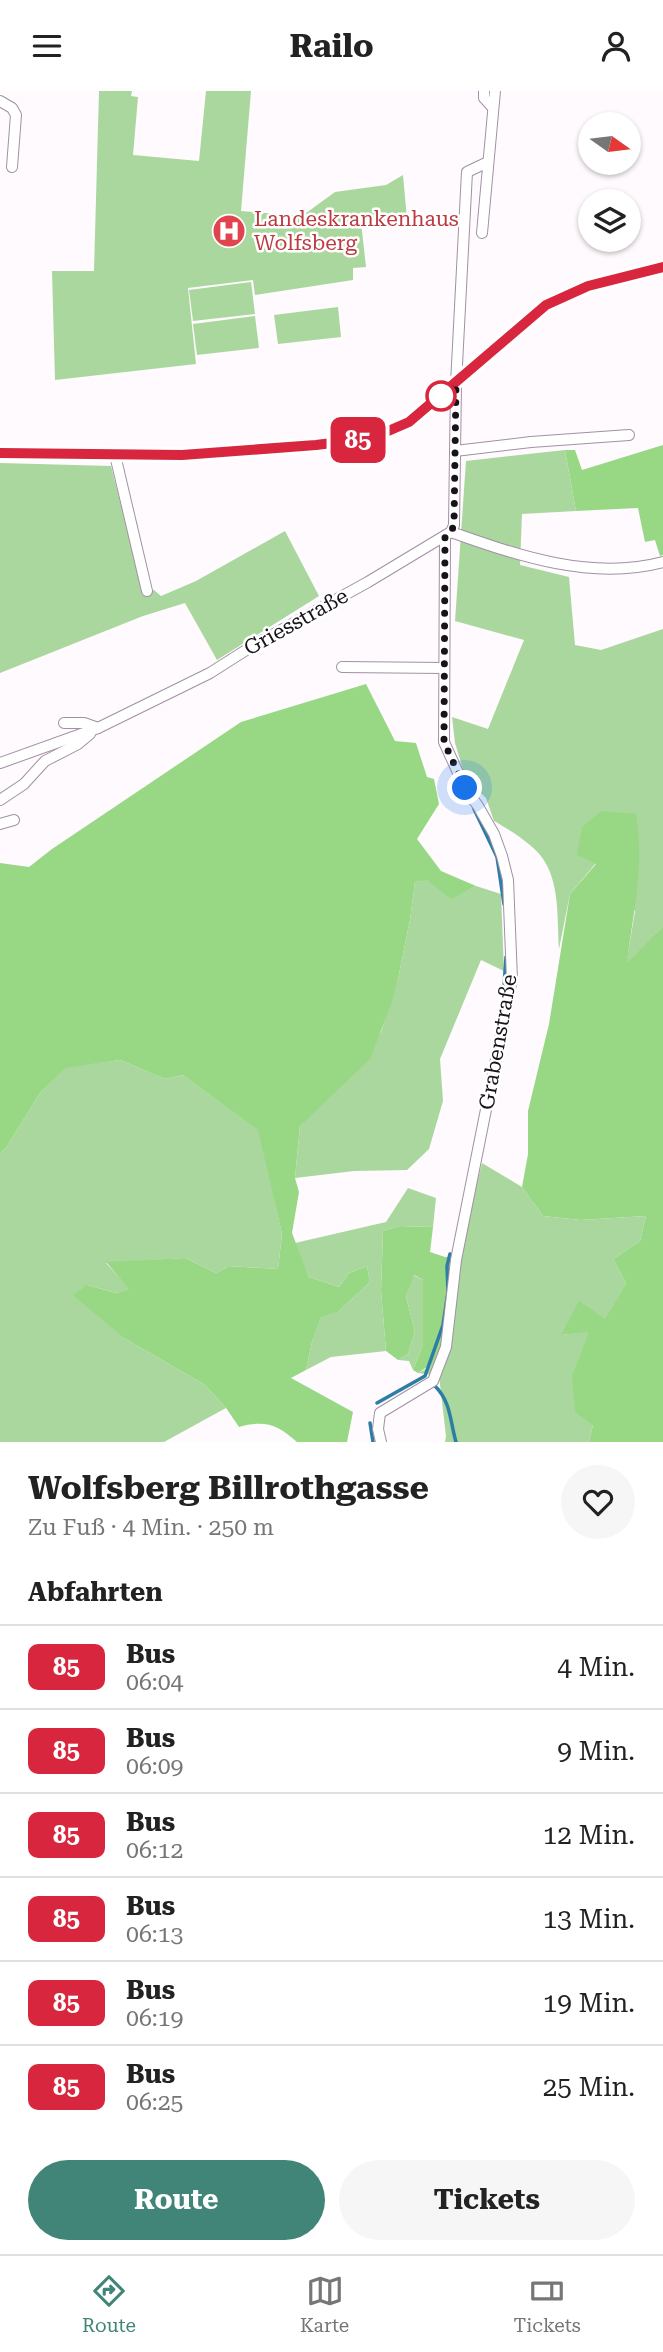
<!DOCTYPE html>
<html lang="de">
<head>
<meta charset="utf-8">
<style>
	:root { --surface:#fff; --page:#f6f6f6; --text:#222; --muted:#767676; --line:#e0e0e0; --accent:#418578 }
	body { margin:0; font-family:"Roboto Serif",serif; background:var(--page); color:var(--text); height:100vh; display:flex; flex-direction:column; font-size:26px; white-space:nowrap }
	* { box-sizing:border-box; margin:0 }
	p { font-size:23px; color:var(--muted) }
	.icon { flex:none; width:38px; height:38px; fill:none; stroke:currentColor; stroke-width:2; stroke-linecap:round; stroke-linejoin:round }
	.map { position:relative; height:1351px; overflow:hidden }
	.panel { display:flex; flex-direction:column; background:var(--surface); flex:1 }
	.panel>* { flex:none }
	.badge { padding:0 14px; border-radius:10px; font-size:24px; line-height:46px }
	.needle { width:46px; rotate:104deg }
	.buttons { position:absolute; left:578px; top:21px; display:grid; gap:14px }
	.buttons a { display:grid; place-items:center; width:63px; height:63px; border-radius:50%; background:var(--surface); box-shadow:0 2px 5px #0004; font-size:35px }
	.you { position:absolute; width:35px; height:35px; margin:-18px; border:5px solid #fff; border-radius:50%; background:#1a73e8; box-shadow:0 0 0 10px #1a73e833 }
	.map>.badge { position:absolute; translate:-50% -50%; box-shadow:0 0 0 4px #fff }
	h2 { padding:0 28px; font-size:26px; line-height:63px }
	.round { display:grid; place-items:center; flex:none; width:74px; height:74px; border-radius:37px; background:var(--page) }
	.overview { display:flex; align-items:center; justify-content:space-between; height:119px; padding:0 28px }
	h1 { font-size:33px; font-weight:700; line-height:52px }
	.cta { display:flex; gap:14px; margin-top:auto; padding:14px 28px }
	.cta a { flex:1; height:80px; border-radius:42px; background:var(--accent); color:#fff; font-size:28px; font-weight:700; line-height:80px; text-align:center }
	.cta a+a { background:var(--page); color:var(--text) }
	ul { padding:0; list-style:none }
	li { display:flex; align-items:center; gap:21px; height:84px; padding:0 28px; border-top:2px solid var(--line) }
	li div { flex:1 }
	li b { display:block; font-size:26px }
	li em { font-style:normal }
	li .badge { min-width:77px; font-weight:700; text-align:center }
	header { display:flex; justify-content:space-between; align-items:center; height:91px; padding:0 28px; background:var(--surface); font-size:32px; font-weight:700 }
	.tab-bar { display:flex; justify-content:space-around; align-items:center; height:98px; border-top:2px solid var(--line); background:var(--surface); font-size:19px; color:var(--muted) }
	.tab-bar a { display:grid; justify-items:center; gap:4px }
	.tab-bar .active { color:var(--accent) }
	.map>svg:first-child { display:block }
	.green { fill:#aad79d }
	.forest { fill:#98d885 }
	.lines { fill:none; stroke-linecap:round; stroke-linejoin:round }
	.stream { stroke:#2c7ea6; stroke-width:3.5 }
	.minor-casing { stroke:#a290a4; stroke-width:12 }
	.minor { stroke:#fff; stroke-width:10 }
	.line-casing { stroke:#fff; stroke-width:16 }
	.line { stroke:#d7263d; stroke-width:10 }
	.walk { stroke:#181219; stroke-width:7; stroke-dasharray:0 12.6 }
	.stop-dot { fill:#fff; stroke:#d7263d; stroke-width:3.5 }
	.labels { text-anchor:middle; stroke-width:5; stroke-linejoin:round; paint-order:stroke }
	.health-label { font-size:21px; fill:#be3a42; stroke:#fff; text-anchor:start }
	.street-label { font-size:21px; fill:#181219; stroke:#fff }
</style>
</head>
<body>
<header><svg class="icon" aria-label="menu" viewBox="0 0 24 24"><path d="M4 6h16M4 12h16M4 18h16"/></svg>Railo<svg class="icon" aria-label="person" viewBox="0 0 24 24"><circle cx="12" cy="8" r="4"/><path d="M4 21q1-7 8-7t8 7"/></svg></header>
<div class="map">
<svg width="663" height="1351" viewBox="0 0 663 1351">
	<rect width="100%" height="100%" fill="#fefafe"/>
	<g class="green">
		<polygon points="99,0 132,0 131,5 138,6 133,64 199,70 206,0 251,0 241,120 302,125 335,101 386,94 403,84 407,128 361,131 366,176 353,177 353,189 255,204 253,189 188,197 196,273 55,289 52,180 94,180"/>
		<polygon points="251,191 255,223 193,230 189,199"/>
		<polygon points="338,216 341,246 278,253 274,224"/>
		<polygon points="255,225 259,257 197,264 193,233"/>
		<path d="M565,359l11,61 -54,3 -2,51 49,12 6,68 26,5 62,-21v297l-37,39 9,-54 -39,-48 -26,31 -11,55c-2,-27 1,-62 -14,-87 -9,-16 -35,-32 -51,-41l-8,-23 -20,-19 -11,-36 -3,-26 36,12 36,-89 -69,-19 11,-160z"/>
		<polygon points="0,372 111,375 143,502 154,499 161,505 196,490 285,440 319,505 217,569 185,512 143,525 0,582"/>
		<polygon points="427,788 451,807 476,795 501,803 504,880 481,869 440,968 443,1010 429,1058 407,1079 354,1080 295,1087 300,1035 381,941 398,888 410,829 415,791"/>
		<polygon points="120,969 165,988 183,984 259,1039 282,1143 278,1178 229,1175 216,1182 185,1167 106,1172 130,1198 116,1202 87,1194 124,1247 205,1294 226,1317 164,1351 0,1351 0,1062 6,1057 40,1002 65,976"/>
		<polygon points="482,1072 522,1096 543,1125 581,1129 646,1125 640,1150 613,1168 626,1192 605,1229 562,1244 590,1240 593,1334 589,1351 445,1351 446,1345 439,1285 418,1282 430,1276"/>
		<polygon points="408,1097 436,1107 433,1136 399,1135 383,1140 381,1200 386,1260 331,1266 306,1279 312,1251 321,1225 338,1221 370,1191 367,1175 349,1182 339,1196 309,1186 295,1152 386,1131"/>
		<polygon points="413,1184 423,1189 423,1254 413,1279 409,1270 398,1269 408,1263 415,1240 406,1206"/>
	</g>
	<g class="forest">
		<polygon points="663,354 663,464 660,465 655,449 645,451 638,417 576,420 565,359 575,359 582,379"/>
		<path d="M366,593l29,57 21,2 11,34 7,2 5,25 -22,35 24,32 35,15 -25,13 -24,-19 -12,2 -5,38 -12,59 -7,26 -21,54 -70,67 -5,52 4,14 -7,41 17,44 30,10 10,-14 18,-7 3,16 -32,30 -17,5 -9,25 -6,28 -15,8 62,34 -6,30h-50c-20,-18 -32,-22 -58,-15l-13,-19 -21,-23 -81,-47 -51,-43 14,-10 29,8 13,-4 -23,-27 79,-4 31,15 13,-7 49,3 4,-35 -24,-104 -75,-55 -18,4 -45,-19 -55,8 -25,25 -34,55 -6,5v-290l29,4 23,-18 189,-127z"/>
		<path d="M602,720l34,3c9,54 -3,97 -9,149l36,-37v516h-74l4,-17 -18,-13 -3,-36 17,-44 -28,3 18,-34 26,18 21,-36 -13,-24 27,-18 6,-25 -65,4 -38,-4 -21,-29 6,-33v-43l21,-87 21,-130 26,-30 -19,-9 5,-28z"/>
		<polygon points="399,1135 433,1136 430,1161 445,1166 458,1165 457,1215 433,1272 418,1282 413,1279 423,1254 423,1189 414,1184 406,1206 415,1240 408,1263 398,1269 386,1260 381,1200 383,1140"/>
	</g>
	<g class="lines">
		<g class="stream">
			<polyline points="474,718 497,766 504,813"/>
			<polyline points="504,895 506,866"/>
			<path d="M435,1295c16,16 15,35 21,56"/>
			<polyline points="377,1312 425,1285 443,1234 448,1201 447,1175 450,1163"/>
			<polyline points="370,1332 373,1351"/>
		</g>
		<defs>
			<g id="minor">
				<polyline points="484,0 484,7 493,17"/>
				<polyline points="0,10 12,17 16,24 12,76"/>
				<polyline points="482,142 495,0"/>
				<polyline points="455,360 531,351 629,344"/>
				<polyline points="0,362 182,364 316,354 372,347 409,331 546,214 588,195 663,176"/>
				<polyline points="115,364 147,500"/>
				<path d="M451,441c68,24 141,49 212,30"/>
				<polyline points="342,576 444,577"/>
				<polyline points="64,632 84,632 98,637"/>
				<polyline points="0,672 98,637 210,582 254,554 368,491 451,441 454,434 456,293 467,81 488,71"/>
				<polyline points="0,709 24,693 45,670 78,653 90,643"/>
				<polyline points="0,733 14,729"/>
				<polyline points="381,1351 378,1338 380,1322 433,1290 446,1256 456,1169 512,888 508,789 502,765 494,743 478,715 465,697 444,651 445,446"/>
			</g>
		</defs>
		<use href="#minor" class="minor-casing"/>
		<use href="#minor" class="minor"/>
	</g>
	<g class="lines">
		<defs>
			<polyline id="line" points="0,362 182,364 316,354 372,347 409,331 546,214 588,195 663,176"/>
		</defs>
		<use href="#line" class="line-casing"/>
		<use href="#line" class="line"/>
		<polyline class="walk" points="441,305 456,293 454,434 451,441 445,446 444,651 465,697"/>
	</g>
	<defs>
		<symbol id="hospital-disc" viewBox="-11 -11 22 22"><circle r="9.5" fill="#e0444e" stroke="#fff"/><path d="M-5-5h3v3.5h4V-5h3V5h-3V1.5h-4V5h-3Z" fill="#fff"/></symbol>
	</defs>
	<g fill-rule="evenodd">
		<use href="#hospital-disc" x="210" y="121" width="38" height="38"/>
	</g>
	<circle class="stop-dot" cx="441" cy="305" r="14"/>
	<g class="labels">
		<g class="health-label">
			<text x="254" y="135">Landeskrankenhaus<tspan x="254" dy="24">Wolfsberg</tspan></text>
		</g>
		<g class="street-label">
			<text transform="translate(296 531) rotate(-29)" y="7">Griesstraße</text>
			<text transform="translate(498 951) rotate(-80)" y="7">Grabenstraße</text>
		</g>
	</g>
</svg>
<div class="buttons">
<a><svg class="needle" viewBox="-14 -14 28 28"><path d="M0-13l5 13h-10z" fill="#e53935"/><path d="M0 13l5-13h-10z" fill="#767676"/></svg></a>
<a><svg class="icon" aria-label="layers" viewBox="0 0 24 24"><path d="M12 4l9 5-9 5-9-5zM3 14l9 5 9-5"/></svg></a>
</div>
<div class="you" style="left:465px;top:697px"></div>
<b class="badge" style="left:358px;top:349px;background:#d7263d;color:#fff">85</b>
</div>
<section class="panel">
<div class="overview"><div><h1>Wolfsberg Billrothgasse</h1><p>Zu Fuß · 4 Min. · 250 m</p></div><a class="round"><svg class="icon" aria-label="heart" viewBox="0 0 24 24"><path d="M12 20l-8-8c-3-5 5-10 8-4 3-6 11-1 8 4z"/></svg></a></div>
<h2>Abfahrten</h2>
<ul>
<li><span class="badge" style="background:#d7263d;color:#fff">85</span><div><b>Bus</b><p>06:04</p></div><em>4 Min.</em></li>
<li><span class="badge" style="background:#d7263d;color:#fff">85</span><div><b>Bus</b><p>06:09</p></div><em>9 Min.</em></li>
<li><span class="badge" style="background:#d7263d;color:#fff">85</span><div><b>Bus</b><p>06:12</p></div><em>12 Min.</em></li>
<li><span class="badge" style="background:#d7263d;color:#fff">85</span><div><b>Bus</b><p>06:13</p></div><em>13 Min.</em></li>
<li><span class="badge" style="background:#d7263d;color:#fff">85</span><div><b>Bus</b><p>06:19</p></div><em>19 Min.</em></li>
<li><span class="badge" style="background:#d7263d;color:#fff">85</span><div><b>Bus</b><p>06:25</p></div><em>25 Min.</em></li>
</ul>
<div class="cta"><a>Route</a><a>Tickets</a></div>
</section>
<nav class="tab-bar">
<a class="active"><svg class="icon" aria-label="directions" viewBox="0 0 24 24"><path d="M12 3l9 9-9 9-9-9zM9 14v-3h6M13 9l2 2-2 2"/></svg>Route</a>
<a><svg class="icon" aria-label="map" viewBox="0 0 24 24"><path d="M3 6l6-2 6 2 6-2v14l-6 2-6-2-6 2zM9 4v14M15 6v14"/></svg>Karte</a>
<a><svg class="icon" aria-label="tickets" viewBox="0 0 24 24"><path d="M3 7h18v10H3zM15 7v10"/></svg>Tickets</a>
</nav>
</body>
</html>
